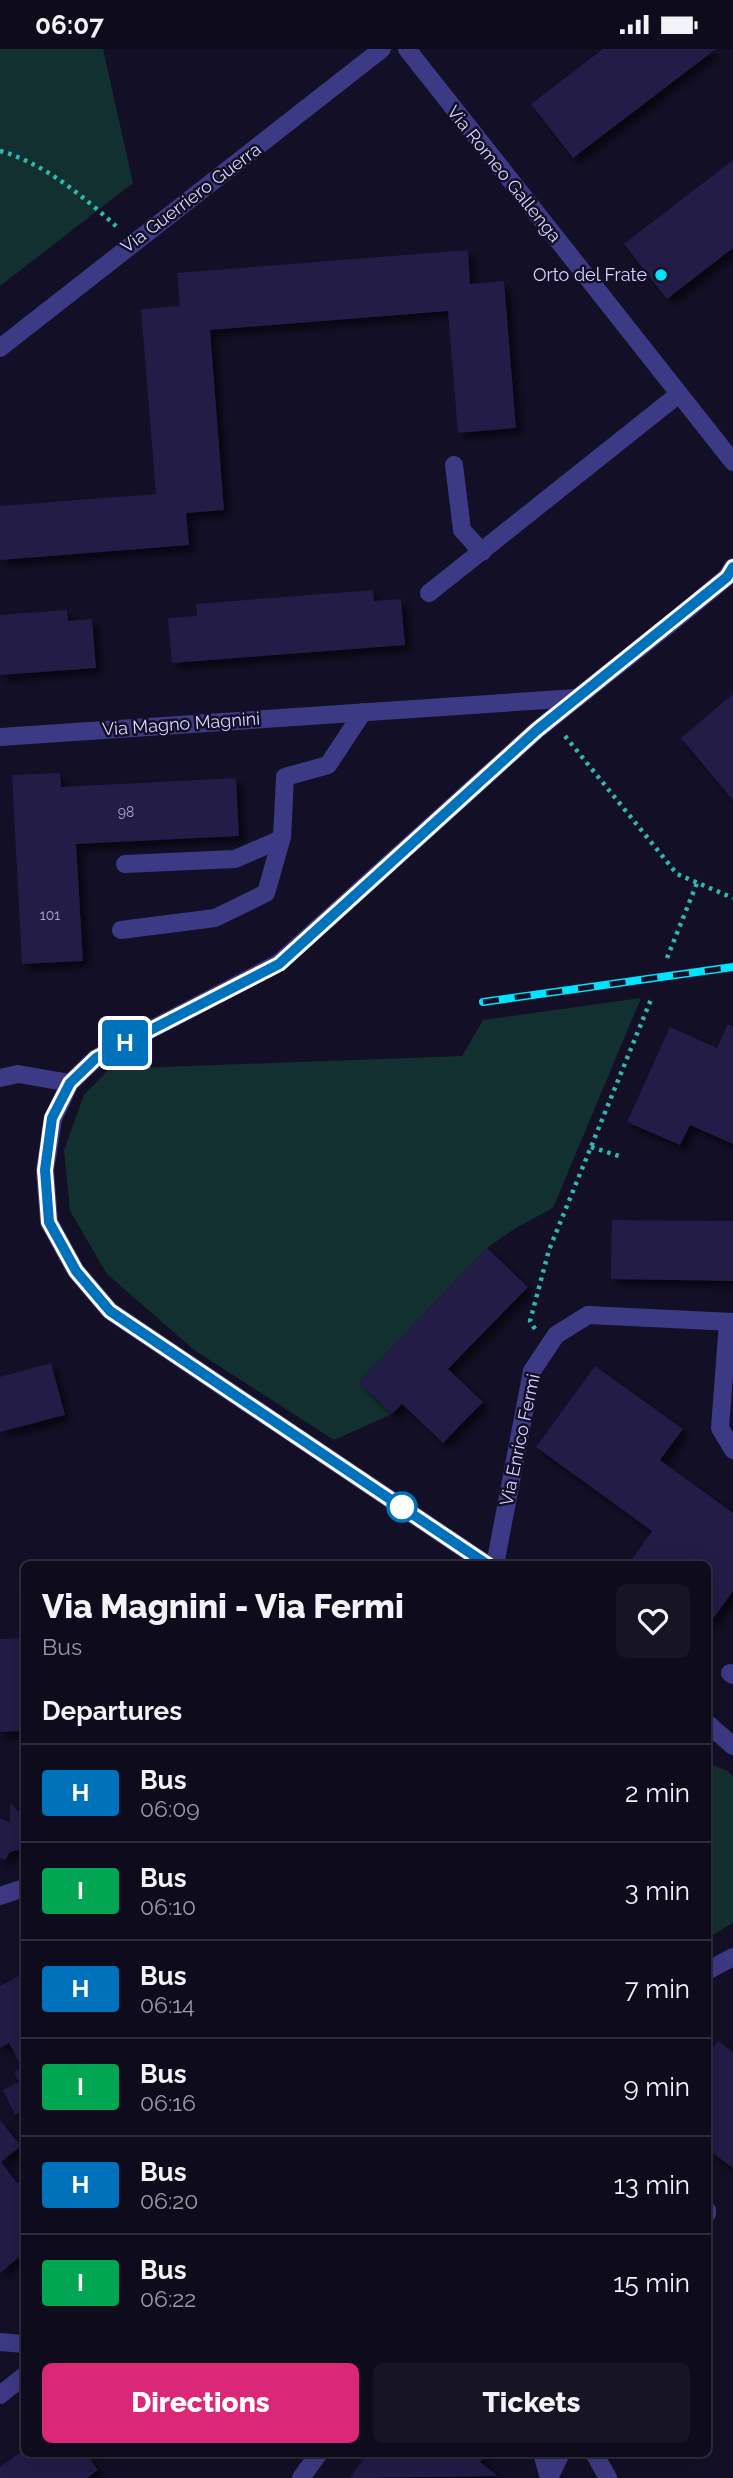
<!DOCTYPE html>
<html lang="en">
<head>
<meta charset="utf-8">
<style>
	:root { --surface:#0e0b1c; --page:#171425; --text:#f1f3f6; --muted:#9b9ba3; --line:#2e2b3b; --accent:#db2777 }
	body { margin:0; font-family:Raleway,sans-serif; background:var(--page); color:var(--text); height:100vh; display:flex; flex-direction:column; font-size:26px; white-space:nowrap }
	* { box-sizing:border-box; margin:0 }
	p { font-size:23px; color:var(--muted) }
	.icon { flex:none; width:38px; height:38px; fill:none; stroke:currentColor; stroke-width:2; stroke-linecap:round; stroke-linejoin:round }
	.map { position:relative; flex:1; overflow:hidden }
	.panel { position:absolute; left:21px; top:1512px; width:690px; height:896px; display:flex; flex-direction:column; background:var(--surface); border-radius:10px; box-shadow:0 7px 28px #0002,0 0 0 2px var(--line) }
	.panel>* { flex:none }
	.badge { padding:0 14px; border-radius:5px; font-size:24px; line-height:46px }
	.map>.badge { position:absolute; translate:-50% -50%; box-shadow:0 0 0 4px #fff }
	h2 { padding:0 21px; font-size:26px; line-height:63px }
	.round { display:grid; place-items:center; flex:none; width:74px; height:74px; border-radius:10px; background:var(--page) }
	.overview { display:flex; align-items:center; justify-content:space-between; height:119px; padding:0 21px }
	h1 { font-size:33px; font-weight:800; line-height:52px }
	.cta { display:flex; gap:14px; margin-top:auto; padding:14px 21px }
	.cta a { flex:1; height:80px; border-radius:10px; background:var(--accent); color:#fff; font-size:28px; font-weight:800; line-height:80px; text-align:center }
	.cta a+a { background:var(--page); color:var(--text) }
	ul { padding:0; list-style:none }
	li { display:flex; align-items:center; gap:21px; height:98px; padding:0 21px; border-top:2px solid var(--line) }
	li div { flex:1 }
	li b { display:block; font-size:26px }
	li em { font-style:normal }
	li .badge { min-width:77px; font-weight:700; text-align:center }
	.status { display:flex; justify-content:space-between; align-items:center; height:49px; padding:0 35px; background:var(--surface); direction:ltr }
	.status svg { height:19px; fill:currentColor }
	.map>svg:first-child { display:block }
	.green { fill:#12302f }
	.building { fill:#241b47; filter:url(#shadow) }
	.lines { fill:none; stroke-linecap:round; stroke-linejoin:round }
	.path { stroke:#2fb8b0; stroke-width:4.5; stroke-dasharray:3.5 5; stroke-linecap:butt }
	.minor { stroke:#3d3a85; stroke-width:18 }
	.rail-casing { stroke:#00e5ff; stroke-width:8 }
	.rail { stroke:#130f26; stroke-width:5; stroke-dasharray:16; stroke-linecap:butt }
	.line-casing { stroke:#fff; stroke-width:16 }
	.line { stroke:#0072bc; stroke-width:10 }
	.poi-dot { fill:#00e5ff; stroke:#130f26; stroke-width:2.5 }
	.stop-dot { fill:#fff; stroke:#0072bc; stroke-width:3.5 }
	.labels { text-anchor:middle; stroke-width:5; stroke-linejoin:round; paint-order:stroke }
	.number-label { font-size:14px; fill:#aca6d1 }
	.street-label { font-size:18px; fill:#d9d4ff; stroke:#130f26 }
	.poi-label { font-size:18px; fill:#d9d4ff; stroke:#130f26; text-anchor:end }
</style>
</head>
<body>
<div class="status"><b>06:07</b><svg viewBox="0 0 49 12"><path d="M0 12V9h3v3zM5 12V6h3v6zM10 12V3h3v9zM15 12V0h3v12zM26 1h20v11H26zM47 4h2v5h-2z"/></svg></div>
<div class="map">
<svg width="733" height="2429" viewBox="0 0 733 2429">
	<defs>
		<filter id="shadow"><feDropShadow dx="6" dy="6" stdDeviation="3.5" flood-color="#0009"/></filter>
	</defs>
	<rect width="100%" height="100%" fill="#130f26"/>
	<g class="green">
		<polygon points="0,0 103,0 133,134 0,237"/>
		<polygon points="641,949 553,1159 514,1180 487,1199 359,1333 392,1365 334,1391 194,1301 107,1225 70,1162 64,1101 84,1046 109,1020 462,1007 483,971"/>
		<polygon points="707,1714 728,1722 733,1728 733,1874 707,1889"/>
	</g>
	<g class="building">
		<polygon points="603,0 716,0 573,109 531,55"/>
		<polygon points="733,111 733,199 667,250 624,195"/>
		<polygon points="468,201 470,235 504,232 516,379 458,384 448,262 210,281 224,461 186,464 189,496 0,511 0,457 156,445 141,260 180,257 177,224"/>
		<polygon points="373,541 374,552 401,550 405,596 172,614 168,569 197,567 196,555"/>
		<polygon points="67,561 68,572 92,570 96,619 0,626 0,566"/>
		<polygon points="733,645 733,751 681,689"/>
		<polygon points="60,724 61,738 236,729 239,787 76,795 83,912 22,915 12,726"/>
		<polygon points="728,975 733,978 733,1095 690,1076 680,1096 627,1073 670,978 717,999"/>
		<polygon points="612,1171 733,1172 733,1232 611,1230"/>
		<polygon points="487,1199 528,1238 448,1320 483,1353 443,1394 402,1355 392,1365 359,1333"/>
		<polygon points="51,1314 65,1366 0,1383 0,1328"/>
		<polygon points="595,1317 683,1380 660,1411 733,1464 733,1542 707,1578 707,1516 628,1516 652,1482 536,1398"/>
		<polygon points="24,1589 24,1682 0,1683 0,1590"/>
		<polygon points="10,1754 24,1767 24,1800 10,1803 5,1811 0,1809 0,1769 10,1774"/>
		<polygon points="24,1924 24,2061 15,2066 3,2041 19,2033 14,2023 22,2019 9,1994 0,1999 0,1937"/>
		<polygon points="718,1992 733,2003 733,2119 707,2100 707,2007"/>
		<polygon points="0,2071 21,2097 1,2113 17,2134 24,2129 24,2204 0,2224"/>
		<polygon points="24,2401 24,2404 86,2404 98,2421 87,2429 0,2429 0,2418"/>
		<polygon points="368,2404 479,2404 484,2408 480,2413 498,2427 350,2429"/>
	</g>
	<g class="lines">
		<g class="path">
			<path d="M0,102c44,12 84,46 117,76"/>
			<polyline points="565,687 677,825 733,849"/>
			<polyline points="667,909 697,834"/>
			<polyline points="591,1098 619,1107"/>
			<polyline points="535,1280 530,1272 549,1201 652,948"/>
		</g>
		<g class="minor">
			<polyline points="407,0 733,413"/>
			<polyline points="0,299 382,0"/>
			<polyline points="454,416 462,481 482,503"/>
			<polyline points="429,544 679,345"/>
			<polyline points="0,688 576,649"/>
			<polyline points="125,815 235,810 281,790"/>
			<polyline points="121,881 215,869 266,844 282,788 285,728 328,716 363,663"/>
			<polyline points="0,1029 18,1025 70,1034"/>
			<polyline points="728,1273 720,1379 733,1401"/>
			<polyline points="488,1516 110,1262 76,1222 49,1173 45,1121 53,1070 70,1034 96,1009 279,914 537,681 681,566 727,528 733,518"/>
			<polyline points="495,1516 532,1322 556,1286 588,1266 733,1273"/>
			<polyline points="730,1624 733,1626"/>
			<polyline points="707,1674 733,1697"/>
			<polyline points="0,1847 24,1839"/>
			<polyline points="707,1922 733,1908"/>
			<polyline points="707,2161 707,2165"/>
			<polyline points="0,2293 24,2295"/>
			<polyline points="0,2346 24,2327"/>
			<polyline points="542,2404 549,2429"/>
			<polyline points="594,2404 608,2429"/>
			<polyline points="301,2429 319,2404"/>
			<polyline points="549,2429 561,2404"/>
		</g>
		<defs>
			<polyline id="rail" points="483,953 733,918"/>
		</defs>
		<use href="#rail" class="rail-casing"/>
		<use href="#rail" class="rail"/>
	</g>
	<g class="lines">
		<defs>
			<polyline id="line" points="488,1516 110,1262 76,1222 49,1173 45,1121 52,1069 70,1034 96,1009 279,915 537,681 696,553 727,528 733,518"/>
		</defs>
		<use href="#line" class="line-casing"/>
		<use href="#line" class="line"/>
	</g>
	<circle class="poi-dot" cx="661" cy="226" r="7"/>
	<circle class="stop-dot" cx="402" cy="1458" r="14"/>
	<g class="labels">
		<g class="number-label">
			<text x="126" y="768">98</text>
			<text x="50" y="871">101</text>
		</g>
		<g class="street-label">
			<text transform="translate(504 125) rotate(51)" y="6">Via Romeo Gallenga</text>
			<text transform="translate(191 149) rotate(-37)" y="6">Via Guerriero Guerra</text>
			<text transform="translate(181 675) rotate(-4)" y="6">Via Magno Magnini</text>
			<text transform="translate(520 1391) rotate(-78)" y="6">Via Enrico Fermi</text>
		</g>
		<g class="poi-label">
			<text x="647" y="232">Orto del Frate</text>
		</g>
	</g>
</svg>
<b class="badge" style="left:125px;top:994px;background:#0072bc;color:#fff">H</b>
<section class="panel">
<div class="overview"><div><h1>Via Magnini - Via Fermi</h1><p>Bus</p></div><a class="round"><svg class="icon" aria-label="heart" viewBox="0 0 24 24"><path d="M12 20l-8-8c-3-5 5-10 8-4 3-6 11-1 8 4z"/></svg></a></div>
<h2>Departures</h2>
<ul>
<li><span class="badge" style="background:#0072bc;color:#fff">H</span><div><b>Bus</b><p>06:09</p></div><em>2 min</em></li>
<li><span class="badge" style="background:#00a651;color:#fff">I</span><div><b>Bus</b><p>06:10</p></div><em>3 min</em></li>
<li><span class="badge" style="background:#0072bc;color:#fff">H</span><div><b>Bus</b><p>06:14</p></div><em>7 min</em></li>
<li><span class="badge" style="background:#00a651;color:#fff">I</span><div><b>Bus</b><p>06:16</p></div><em>9 min</em></li>
<li><span class="badge" style="background:#0072bc;color:#fff">H</span><div><b>Bus</b><p>06:20</p></div><em>13 min</em></li>
<li><span class="badge" style="background:#00a651;color:#fff">I</span><div><b>Bus</b><p>06:22</p></div><em>15 min</em></li>
</ul>
<div class="cta"><a>Directions</a><a>Tickets</a></div>
</section>
</div>
</body>
</html>
